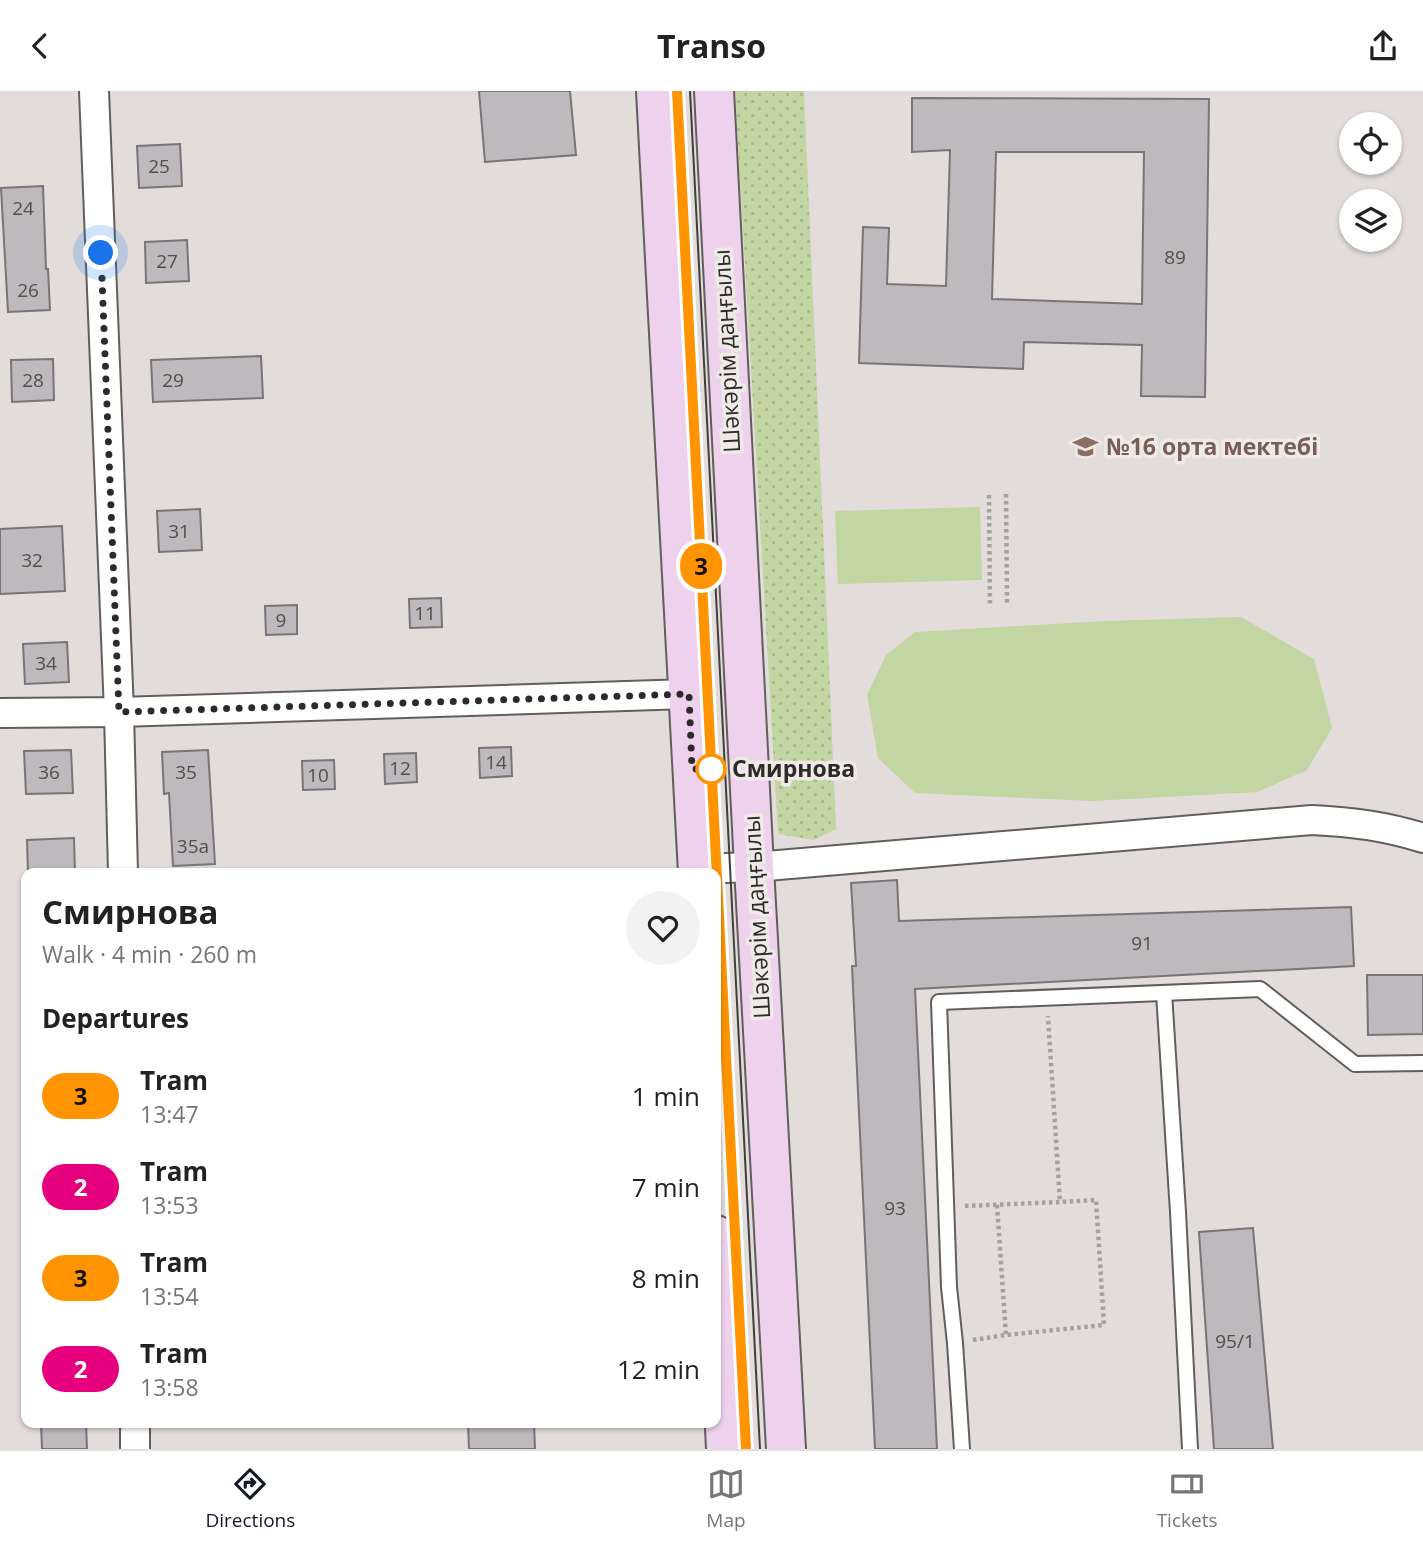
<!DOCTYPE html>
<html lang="en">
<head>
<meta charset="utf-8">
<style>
	:root { --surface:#fff; --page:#f2f2f2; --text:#222; --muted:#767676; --line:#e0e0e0; --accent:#111827 }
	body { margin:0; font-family:"Open Sans",sans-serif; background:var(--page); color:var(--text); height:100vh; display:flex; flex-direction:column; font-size:26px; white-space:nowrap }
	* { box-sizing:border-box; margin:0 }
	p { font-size:23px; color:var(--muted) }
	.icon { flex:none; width:38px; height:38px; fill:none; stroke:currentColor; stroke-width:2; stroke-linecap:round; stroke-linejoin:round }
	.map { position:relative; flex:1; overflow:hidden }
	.drawer { position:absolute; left:21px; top:777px; width:700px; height:560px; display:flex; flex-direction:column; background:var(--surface); border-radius:14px; box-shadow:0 2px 5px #0004 }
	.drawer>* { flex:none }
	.badge { padding:0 14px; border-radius:23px; font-size:24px; line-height:46px }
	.controls { position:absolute; left:1339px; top:21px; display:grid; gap:14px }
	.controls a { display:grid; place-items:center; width:63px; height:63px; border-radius:50%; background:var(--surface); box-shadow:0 2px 5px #0004; font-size:35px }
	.you { position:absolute; width:35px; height:35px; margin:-18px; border:5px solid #fff; border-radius:50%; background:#1a73e8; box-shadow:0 0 0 10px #1a73e833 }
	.map>.badge { position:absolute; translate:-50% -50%; box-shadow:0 0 0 4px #fff }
	h2 { padding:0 21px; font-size:26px; line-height:63px }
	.round { display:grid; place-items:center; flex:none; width:74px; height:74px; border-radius:37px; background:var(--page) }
	.overview { display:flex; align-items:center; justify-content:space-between; height:119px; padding:0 21px }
	h1 { font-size:33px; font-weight:700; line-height:52px }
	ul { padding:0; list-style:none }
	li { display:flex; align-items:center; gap:21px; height:91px; padding:0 21px }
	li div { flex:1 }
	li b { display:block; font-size:26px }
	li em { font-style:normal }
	li .badge { min-width:77px; font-weight:700; text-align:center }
	header { display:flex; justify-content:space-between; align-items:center; height:91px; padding:0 21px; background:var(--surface); font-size:32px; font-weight:700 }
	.tab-bar { display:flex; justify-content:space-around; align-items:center; height:98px; border-top:2px solid var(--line); background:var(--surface); font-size:19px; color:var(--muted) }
	.tab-bar a { display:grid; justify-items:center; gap:4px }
	.tab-bar .active { color:var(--accent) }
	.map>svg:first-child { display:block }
	.grass { fill:url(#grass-dots) }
	.park { fill:#c2d5a2 }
	.building { fill:#bdb9bc; stroke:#787477; stroke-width:2; fill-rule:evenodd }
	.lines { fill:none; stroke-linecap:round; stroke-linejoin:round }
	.service-casing { stroke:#625e5c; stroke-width:18 }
	.minor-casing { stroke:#625e5c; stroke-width:32 }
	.secondary-casing { stroke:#625e5c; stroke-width:42 }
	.path { stroke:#a5a19e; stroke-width:4.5; stroke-dasharray:3.5 3.5; stroke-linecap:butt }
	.service { stroke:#fff; stroke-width:14 }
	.minor { stroke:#fff; stroke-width:28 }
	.secondary { stroke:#edd1ed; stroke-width:38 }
	.tram { stroke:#413e3d; stroke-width:2 }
	.line-casing { stroke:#fff; stroke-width:16 }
	.line { stroke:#ff9300; stroke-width:10 }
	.walk { stroke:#2d2b2a; stroke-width:7; stroke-dasharray:0 12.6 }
	.stop-dot { fill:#fff; stroke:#ff9300; stroke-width:3.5 }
	.labels { text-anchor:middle; stroke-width:7; stroke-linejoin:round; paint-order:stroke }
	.number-label { font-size:19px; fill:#514e4e }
	.street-label { font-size:23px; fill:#2d2b2a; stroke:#efeae7 }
	.education-label { font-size:23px; font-weight:bold; fill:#785e54; stroke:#efeae7; text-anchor:start }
	.stop-label { font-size:23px; font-weight:bold; fill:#2d2b2a; stroke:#efeae7; text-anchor:start }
</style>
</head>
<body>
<header><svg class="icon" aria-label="back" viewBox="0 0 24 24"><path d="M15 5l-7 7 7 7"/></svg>Transo<svg class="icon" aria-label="share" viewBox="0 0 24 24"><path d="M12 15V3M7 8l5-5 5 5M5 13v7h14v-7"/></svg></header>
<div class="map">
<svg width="1423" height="1358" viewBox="0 0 1423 1358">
	<defs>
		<pattern id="grass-dots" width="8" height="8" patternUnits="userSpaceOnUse" patternTransform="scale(1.75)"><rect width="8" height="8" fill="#c2d5a2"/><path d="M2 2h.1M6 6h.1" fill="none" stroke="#a7b78c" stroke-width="1.8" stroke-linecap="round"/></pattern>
	</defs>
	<rect width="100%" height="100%" fill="#e2ddda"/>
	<polygon class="grass" points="735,0 804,0 836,738 814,749 778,743"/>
	<g class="park">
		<polygon points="980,416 982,489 838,493 835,420"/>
		<polygon points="1241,526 1314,568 1332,637 1307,679 1257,701 1092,710 915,702 878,667 867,604 886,564 915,541 1106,530"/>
	</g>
	<g class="building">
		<polygon points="479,0 570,0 576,64 485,71"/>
		<path d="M912,7l297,1 -4,298 -64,-1 1,-51 -118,-3 -1,27 -164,-6 4,-136 26,1 -2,56 59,2 4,-136 -38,2zM996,61h148l-2,152 -150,-5z"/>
		<polygon points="180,53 182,95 139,97 137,55"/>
		<polygon points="43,95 46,178 48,178 50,219 8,221 1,97"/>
		<polygon points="187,149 189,190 146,192 145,151"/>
		<polygon points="261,265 263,307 153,311 151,269"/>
		<polygon points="53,268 54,309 12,311 11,269"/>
		<polygon points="200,418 202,459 159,461 157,420"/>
		<polygon points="62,435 65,500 0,503 0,438"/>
		<polygon points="441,507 442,536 410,537 409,508"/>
		<polygon points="297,514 297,543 266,544 265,515"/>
		<polygon points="67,551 69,591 25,593 23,553"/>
		<polygon points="511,656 512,685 480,687 479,657"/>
		<polygon points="71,659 73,702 26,703 24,660"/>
		<polygon points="208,659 215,773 173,775 169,702 164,703 162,661"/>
		<polygon points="416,662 417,691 385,693 384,663"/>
		<polygon points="334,669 335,698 303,699 302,670"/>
		<polygon points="74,747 75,782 28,782 27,749"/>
		<polygon points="897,789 899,830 1351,816 1354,875 915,898 937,1358 875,1358 852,875 856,875 851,792"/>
		<polygon points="1367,884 1423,884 1423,943 1368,944"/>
		<polygon points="1253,1137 1273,1358 1214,1358 1199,1141"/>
		<polygon points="41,1332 86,1332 87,1358 42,1358"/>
		<polygon points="468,1332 534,1332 535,1358 469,1358"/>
	</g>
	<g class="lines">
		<defs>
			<g id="service">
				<polyline points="1164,902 1178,1121 1190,1358"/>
				<polyline points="962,1358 955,1252 949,1196 939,911 1260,898 1355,973 1423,972"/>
			</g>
			<g id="minor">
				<polyline points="94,0 119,621 123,782"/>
				<polyline points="0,622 119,621 689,603"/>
				<path d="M697,778l57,-2 558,-47c40,2 73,6 111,18"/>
				<polyline points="135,1332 135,1358"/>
			</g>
			<g id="secondary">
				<polyline points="656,0 698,782"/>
				<polyline points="714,0 754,776 786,1358"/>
				<polyline points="716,1144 726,1358"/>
			</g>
		</defs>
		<use href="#service" class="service-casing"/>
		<use href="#minor" class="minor-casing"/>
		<use href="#secondary" class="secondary-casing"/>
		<g class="path">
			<polyline points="1006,403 1007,514"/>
			<polyline points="989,404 990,515"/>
			<polyline points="997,1114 1006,1244"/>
			<polyline points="965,1115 1060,1111 1048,925"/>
			<polyline points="973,1249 1006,1244 1104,1234 1096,1109 1060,1111"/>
		</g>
		<use href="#service" class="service"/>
		<use href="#minor" class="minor"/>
		<use href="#secondary" class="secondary"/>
		<g class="tram">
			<polyline points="677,0 746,1358"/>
			<polyline points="690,0 760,1358"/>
		</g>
	</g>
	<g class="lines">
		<defs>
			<polyline id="line" points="677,0 746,1358"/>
		</defs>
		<use href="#line" class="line-casing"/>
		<use href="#line" class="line"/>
		<polyline class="walk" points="101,162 119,621 689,603 692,678 711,678"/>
	</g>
	<defs>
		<symbol id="school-bare" viewBox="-9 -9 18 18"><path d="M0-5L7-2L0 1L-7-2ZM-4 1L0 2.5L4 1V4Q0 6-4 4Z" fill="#8d6e63" stroke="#efeae7" stroke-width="2.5" paint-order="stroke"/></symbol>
	</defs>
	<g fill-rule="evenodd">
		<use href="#school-bare" x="1068" y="338" width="35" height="35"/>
	</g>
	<circle class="stop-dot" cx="711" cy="678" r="14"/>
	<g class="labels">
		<g class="number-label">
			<text x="159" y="82">25</text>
			<text x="23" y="124">24</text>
			<text x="1175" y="173">89</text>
			<text x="167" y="177">27</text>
			<text x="28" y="206">26</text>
			<text x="33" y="296">28</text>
			<text x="173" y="296">29</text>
			<text x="179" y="447">31</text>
			<text x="32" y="476">32</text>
			<text x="425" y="529">11</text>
			<text x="281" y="536">9</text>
			<text x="46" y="579">34</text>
			<text x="496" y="678">14</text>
			<text x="400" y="684">12</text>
			<text x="49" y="688">36</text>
			<text x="186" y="688">35</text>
			<text x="318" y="691">10</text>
			<text x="193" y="762">35а</text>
			<text x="1142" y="859">91</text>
			<text x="895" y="1124">93</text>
			<text x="1235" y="1257">95/1</text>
		</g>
		<g class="street-label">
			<text transform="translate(727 260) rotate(-93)" y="8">Шәкәрім даңғылы</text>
			<text transform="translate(757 826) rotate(-93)" y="8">Шәкәрім даңғылы</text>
		</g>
		<g class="education-label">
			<text x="1106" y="364">№16 орта мектебі</text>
		</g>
		<g class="stop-label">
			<text x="732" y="686">Смирнова</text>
		</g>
	</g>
</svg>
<div class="controls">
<a><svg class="icon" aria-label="locate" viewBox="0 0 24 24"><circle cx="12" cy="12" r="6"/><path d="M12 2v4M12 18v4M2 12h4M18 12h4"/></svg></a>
<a><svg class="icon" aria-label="layers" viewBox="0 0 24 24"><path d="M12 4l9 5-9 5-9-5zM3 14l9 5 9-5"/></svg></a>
</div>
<div class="you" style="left:101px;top:162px"></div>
<b class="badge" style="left:701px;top:475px;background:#ff9300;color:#111">3</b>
<section class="drawer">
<div class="overview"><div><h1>Смирнова</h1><p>Walk · 4 min · 260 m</p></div><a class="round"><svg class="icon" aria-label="heart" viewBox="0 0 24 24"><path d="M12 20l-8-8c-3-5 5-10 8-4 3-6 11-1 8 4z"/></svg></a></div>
<h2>Departures</h2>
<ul>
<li><span class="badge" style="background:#ff9300;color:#111">3</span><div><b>Tram</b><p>13:47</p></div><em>1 min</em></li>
<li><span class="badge" style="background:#e6007e;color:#fff">2</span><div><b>Tram</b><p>13:53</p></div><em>7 min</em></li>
<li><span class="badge" style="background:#ff9300;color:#111">3</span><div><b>Tram</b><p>13:54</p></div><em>8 min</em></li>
<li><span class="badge" style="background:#e6007e;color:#fff">2</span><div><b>Tram</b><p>13:58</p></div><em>12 min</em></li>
</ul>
</section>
</div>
<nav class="tab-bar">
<a class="active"><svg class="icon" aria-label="directions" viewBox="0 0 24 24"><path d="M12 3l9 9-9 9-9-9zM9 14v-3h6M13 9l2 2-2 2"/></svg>Directions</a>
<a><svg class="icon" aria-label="map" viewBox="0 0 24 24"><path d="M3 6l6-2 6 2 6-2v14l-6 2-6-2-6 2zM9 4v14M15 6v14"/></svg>Map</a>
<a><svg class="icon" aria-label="tickets" viewBox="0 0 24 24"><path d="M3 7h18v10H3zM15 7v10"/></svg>Tickets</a>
</nav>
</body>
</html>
